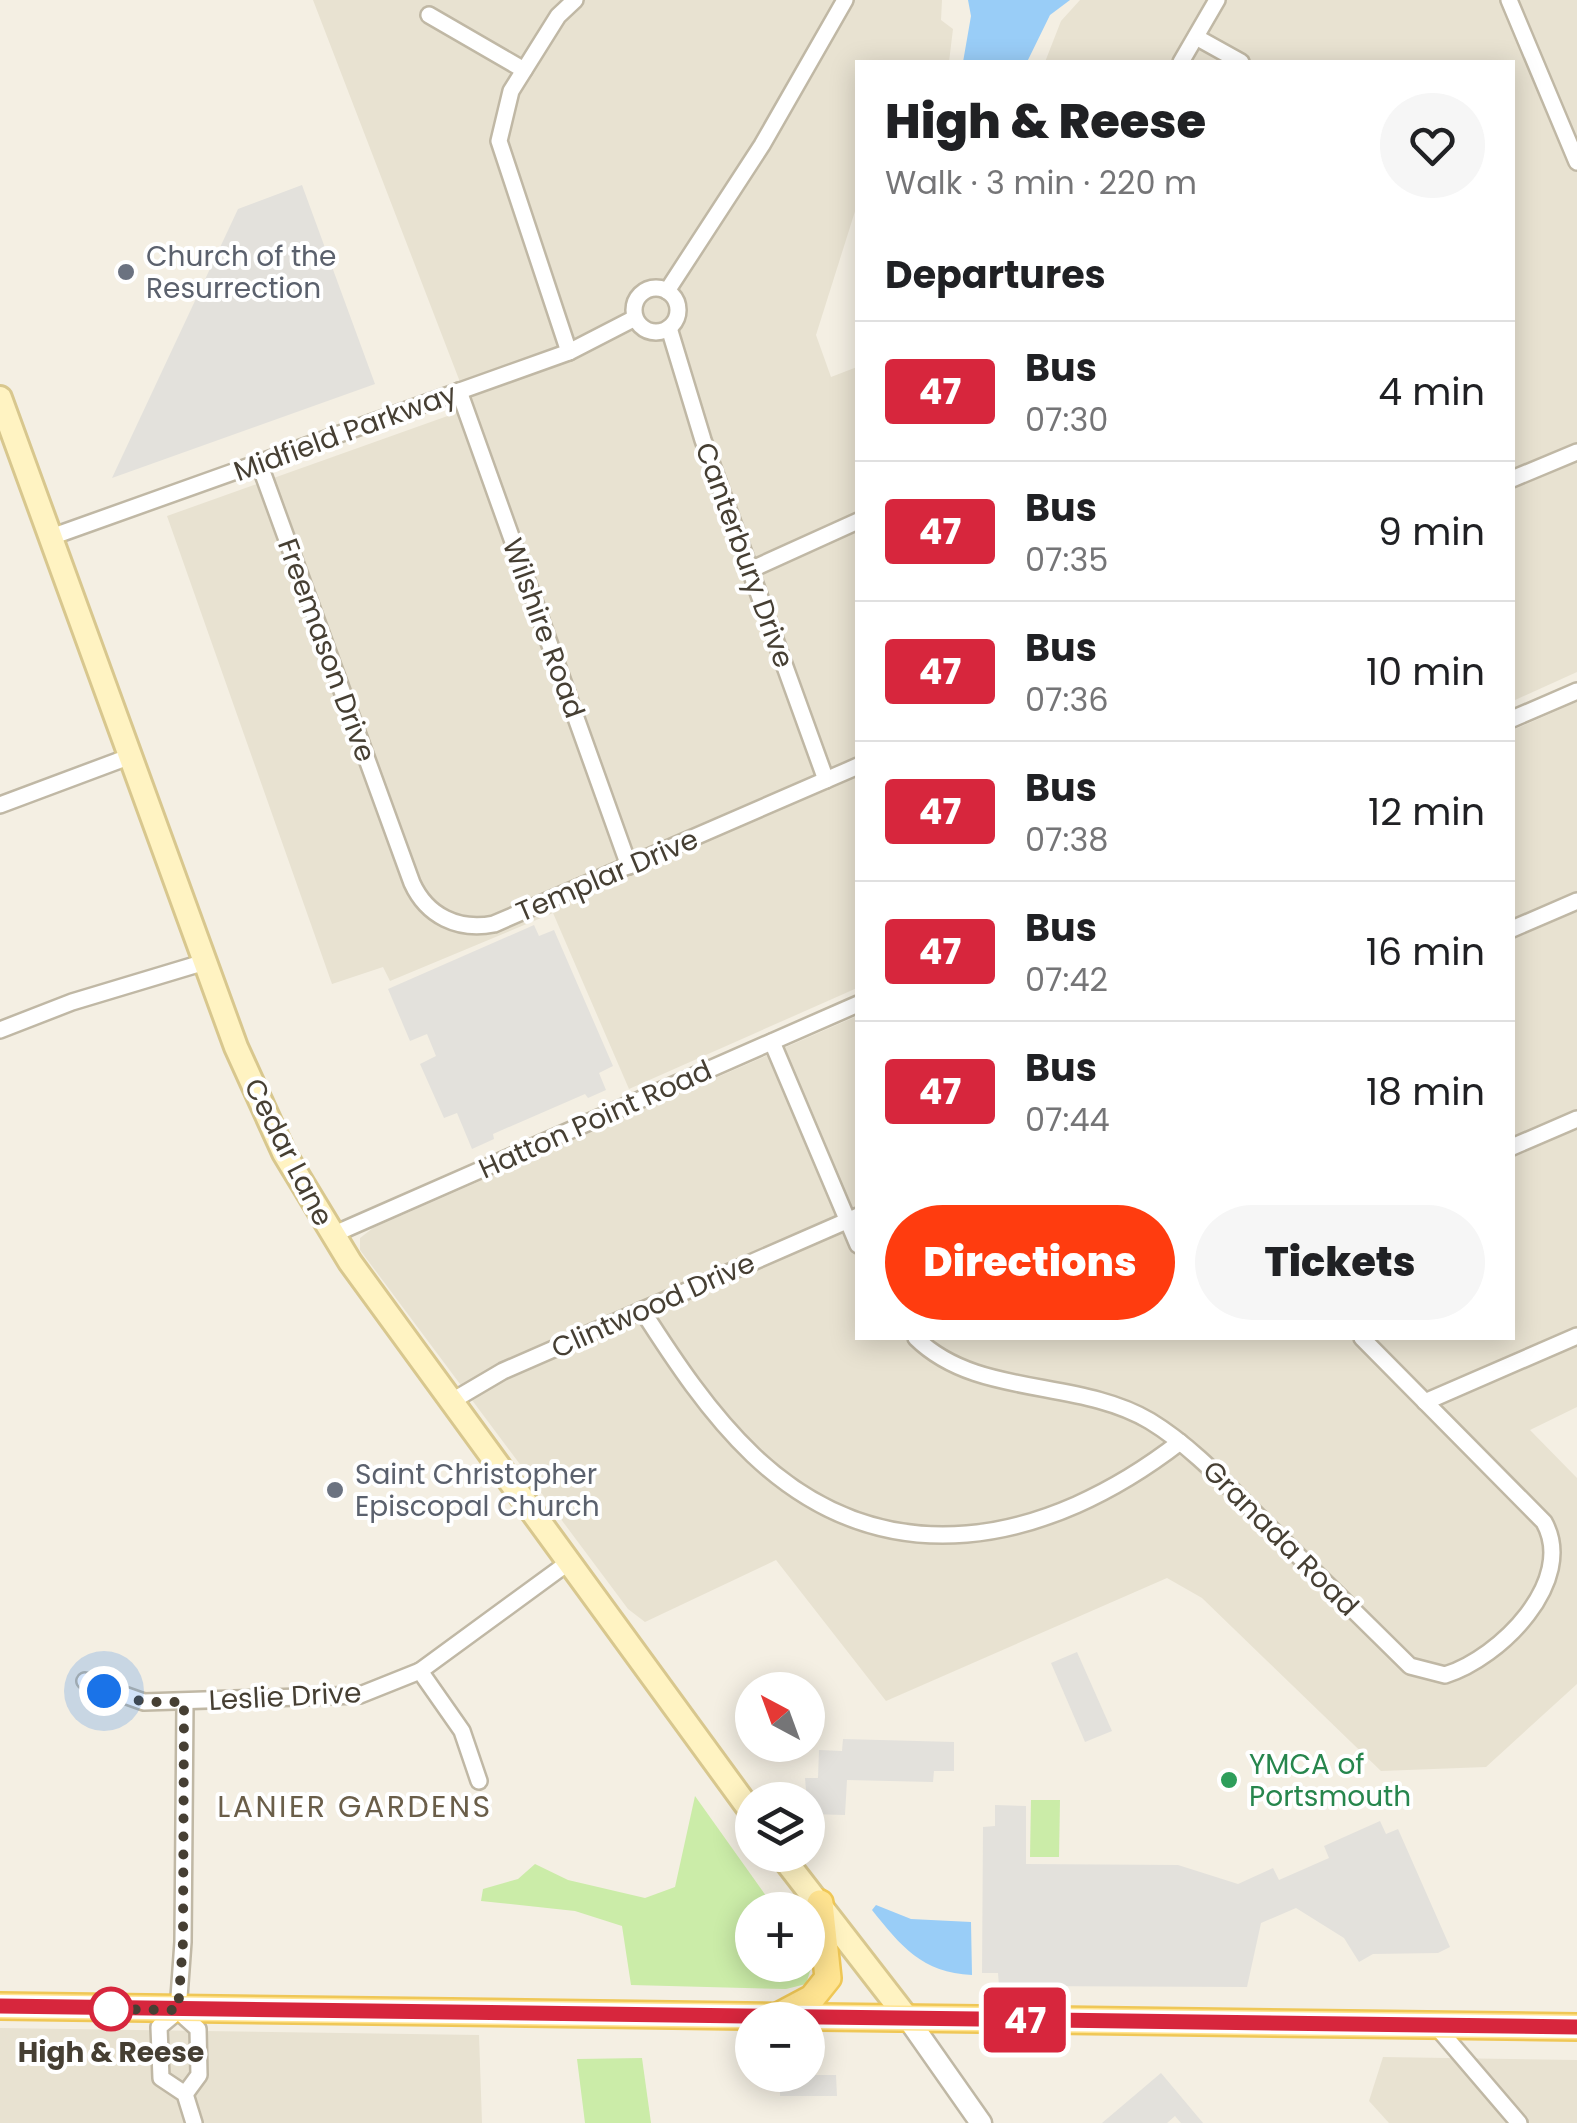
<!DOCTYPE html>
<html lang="en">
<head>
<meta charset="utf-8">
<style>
	:root { --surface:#fff; --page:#f6f6f6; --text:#202124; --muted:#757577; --line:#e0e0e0; --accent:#ff3c0f }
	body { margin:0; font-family:Poppins,sans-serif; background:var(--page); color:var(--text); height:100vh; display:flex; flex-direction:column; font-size:38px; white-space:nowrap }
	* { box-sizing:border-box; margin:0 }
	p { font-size:32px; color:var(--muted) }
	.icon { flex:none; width:55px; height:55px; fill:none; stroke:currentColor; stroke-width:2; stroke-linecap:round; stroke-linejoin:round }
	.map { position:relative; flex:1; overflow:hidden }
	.details { position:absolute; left:855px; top:60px; width:660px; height:1280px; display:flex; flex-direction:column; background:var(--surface); border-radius:0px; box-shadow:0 5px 25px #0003 }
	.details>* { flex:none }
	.badge { padding:0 20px; border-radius:8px; font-size:35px; line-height:65px }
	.needle { width:65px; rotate:319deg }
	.tools { position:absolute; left:735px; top:1672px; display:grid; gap:20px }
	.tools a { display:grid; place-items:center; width:90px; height:90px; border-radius:50%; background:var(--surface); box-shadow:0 5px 25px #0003; font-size:50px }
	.you { position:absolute; width:50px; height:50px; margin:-25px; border:8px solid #fff; border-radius:50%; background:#1a73e8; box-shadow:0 0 0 15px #1a73e833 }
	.map>.badge { position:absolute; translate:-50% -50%; box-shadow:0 0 0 5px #fff }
	h2 { padding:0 30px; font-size:38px; line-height:90px }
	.round { display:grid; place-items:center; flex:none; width:105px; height:105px; border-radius:52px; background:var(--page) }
	.summary { display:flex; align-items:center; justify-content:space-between; height:170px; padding:0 30px }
	h1 { font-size:48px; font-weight:800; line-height:75px }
	.action { display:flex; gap:20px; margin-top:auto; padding:20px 30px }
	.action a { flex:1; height:115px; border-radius:60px; background:var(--accent); color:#fff; font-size:40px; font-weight:800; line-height:115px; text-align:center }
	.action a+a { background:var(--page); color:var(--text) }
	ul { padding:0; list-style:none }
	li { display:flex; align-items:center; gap:30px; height:140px; padding:0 30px; border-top:2px solid var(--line) }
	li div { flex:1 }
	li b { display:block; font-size:38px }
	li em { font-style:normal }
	li .badge { min-width:110px; font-weight:700; text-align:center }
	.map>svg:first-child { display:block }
	.residential { fill:#e8e2d1 }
	.green { fill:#cbeca8 }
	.parking { fill:#e3e1dc }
	.water { fill:#99cdf7 }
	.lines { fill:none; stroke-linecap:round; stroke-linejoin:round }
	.minor-casing { stroke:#c0b8a5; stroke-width:20 }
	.tertiary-casing { stroke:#c0b8a5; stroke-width:25 }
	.secondary-casing { stroke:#d8c78e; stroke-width:28 }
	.primary-casing { stroke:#efc756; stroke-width:30 }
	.minor { stroke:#fff; stroke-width:15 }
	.tertiary { stroke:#fff; stroke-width:20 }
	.secondary { stroke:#fff3c2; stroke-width:22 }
	.primary { stroke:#ffe491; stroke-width:25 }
	.line-casing { stroke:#fff; stroke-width:22 }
	.line { stroke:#d7263d; stroke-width:15 }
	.walk { stroke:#463f33; stroke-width:10; stroke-dasharray:0 18 }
	.worship-dot { fill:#6b7280; stroke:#fff; stroke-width:4 }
	.leisure-dot { fill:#2e9e5b; stroke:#fff; stroke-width:4 }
	.stop-dot { fill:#fff; stroke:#d7263d; stroke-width:5 }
	.labels { text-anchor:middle; stroke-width:8; stroke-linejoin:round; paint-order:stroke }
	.worship-label { font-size:28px; fill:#5b616d; stroke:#fff; text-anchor:start }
	.street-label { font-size:28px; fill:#463f33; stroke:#fff }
	.leisure-label { font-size:28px; fill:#27864d; stroke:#fff; text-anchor:start }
	.stop-label { font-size:28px; font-weight:bold; fill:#463f33; stroke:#fff }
	.neighbourhood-label { font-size:30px; letter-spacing:2.5px; fill:#6a5e49; stroke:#fff }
</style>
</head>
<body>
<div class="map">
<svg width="1577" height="2123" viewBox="0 0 1577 2123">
	<rect width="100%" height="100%" fill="#f4efe3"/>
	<g class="residential">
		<polygon points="313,0 942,0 941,20 953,29 949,62 858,62 857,205 816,335 831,377 857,367 857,988 629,1089 553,913 390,981 383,967 332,984 167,516 470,408"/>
		<polygon points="1080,0 1577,0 1577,672 1513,701 1512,62 1045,62 1061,21"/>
		<polygon points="1577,702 1577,1407 1530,1430 1577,1478 1577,1684 1486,1767 1381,1771 1202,1598 1167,1578 886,1701 776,1560 645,1622 628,1609 360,1250 360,1238 373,1228 857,1016 858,1338 1512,1338 1513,730"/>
		<polygon points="0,2028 479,2035 482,2123 0,2123"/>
		<polygon points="1383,2057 1577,2060 1577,2123 1389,2123 1369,2101"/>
	</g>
	<g class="green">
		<polygon points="695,1796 776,1910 752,1910 752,1965 808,1965 808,1954 813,1962 806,1984 786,1989 631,1985 622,1926 575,1911 481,1901 483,1889 518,1879 535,1864 568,1880 645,1898 675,1887"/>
		<polygon points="1031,1800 1060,1800 1059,1857 1030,1857"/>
		<polygon points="642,2058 651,2123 585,2123 577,2059"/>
	</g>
	<g class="parking">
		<polygon points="302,185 375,384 112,478 238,209"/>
		<polygon points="534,925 539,936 554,930 613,1066 599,1073 606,1090 588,1098 585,1094 493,1134 494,1139 472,1149 457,1113 444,1118 420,1064 436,1056 427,1034 410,1041 388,989"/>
		<polygon points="1077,1652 1112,1731 1085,1742 1051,1663"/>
		<polygon points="843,1739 954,1742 954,1771 934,1771 933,1782 847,1780 845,1815 808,1814 805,1778 818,1778 819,1750 842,1751"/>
		<polygon points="995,1805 1026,1806 1026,1864 1178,1865 1238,1884 1273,1868 1279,1880 1329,1858 1324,1846 1380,1821 1386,1834 1398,1829 1450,1947 1438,1953 1373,1954 1359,1962 1344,1938 1296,1908 1261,1923 1247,1987 999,1986 998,1973 982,1973 983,1827 995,1826"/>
		<polygon points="1161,2073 1203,2123 1181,2123 1175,2116 1167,2123 1102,2123"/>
		<polygon points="780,2075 836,2075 837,2096 780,2096"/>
	</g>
	<g class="water">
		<polygon points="968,0 1070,0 1050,15 1027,62 963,62 971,16"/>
		<path d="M876,1905l35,14 60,3 1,53c-50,-2 -71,-29 -100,-65z"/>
	</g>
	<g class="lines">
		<defs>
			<g id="minor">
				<polyline points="1509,0 1577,162"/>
				<polyline points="429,15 524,70"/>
				<polyline points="1196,37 1241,62"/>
				<polyline points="1181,62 1217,0"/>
				<circle cx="656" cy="310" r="22"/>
				<polyline points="667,291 762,145 845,0"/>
				<polyline points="669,328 703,440 826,780"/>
				<polyline points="569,352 499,141 511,91 558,16 575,0"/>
				<polyline points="459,391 629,866"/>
				<path d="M259,463l153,420c15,33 46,48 82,41l364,-158"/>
				<polyline points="1512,479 1577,452"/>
				<polyline points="51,537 569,352 635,318"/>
				<polyline points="750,570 858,521"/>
				<polyline points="1512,719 1577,691"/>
				<polyline points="0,805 131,756"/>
				<polyline points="1512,929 1577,901"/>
				<polyline points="0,1030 72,1002 205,962"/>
				<polyline points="772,1042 858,1245"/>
				<polyline points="1512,1147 1577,1119"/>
				<polyline points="332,1235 858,1004"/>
				<path d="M642,1310c32,50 67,103 111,145 133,126 295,89 427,-13"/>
				<path d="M916,1338c61,60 162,40 234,83 41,25 74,61 108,95 51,50 102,100 152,150l35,9c55,-17 132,-94 99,-153l-182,-184"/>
				<polyline points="452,1401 503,1371 858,1216"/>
				<polyline points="1425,1402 1577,1336"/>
				<polyline points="420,1671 462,1731 479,1781"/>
				<polyline points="85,1681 144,1702 360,1695 420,1671 569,1562"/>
				<polyline points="185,1702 183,1942 178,2011 159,2027 161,2078 185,2094 194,2123"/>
				<polyline points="178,2011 198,2029 199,2075 185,2094"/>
				<polyline points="1436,2026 1519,2123"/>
			</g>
			<polyline id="tertiary" points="908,2019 981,2123"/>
			<g id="secondary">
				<polyline points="0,398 236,1047 284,1153 350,1262 752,1813"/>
				<polyline points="781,1855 908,2019"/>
			</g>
			<g id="primary">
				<polyline points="0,2006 1577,2027"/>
				<polyline points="780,2015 812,1998 828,1978 820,1903"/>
			</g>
		</defs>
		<use href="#minor" class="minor-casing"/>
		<use href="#tertiary" class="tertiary-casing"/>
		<use href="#secondary" class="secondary-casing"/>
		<use href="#primary" class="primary-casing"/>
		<use href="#minor" class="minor"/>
		<use href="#tertiary" class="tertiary"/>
		<use href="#secondary" class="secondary"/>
		<use href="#primary" class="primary"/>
	</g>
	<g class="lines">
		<defs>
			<polyline id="line" points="0,2006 1577,2027"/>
		</defs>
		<use href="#line" class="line-casing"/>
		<use href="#line" class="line"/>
		<polyline class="walk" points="104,1691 144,1702 184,1702 183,1942 178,2010 96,2009 111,2009"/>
	</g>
	<g class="worship-dot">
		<circle cx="126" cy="272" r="10"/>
		<circle cx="335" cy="1490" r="10"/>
	</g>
	<circle class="leisure-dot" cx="1229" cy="1780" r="10"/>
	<circle class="stop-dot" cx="111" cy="2009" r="20"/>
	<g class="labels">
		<g class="worship-label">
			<text x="146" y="266">Church of the<tspan x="146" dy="32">Resurrection</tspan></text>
			<text x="355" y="1484">Saint Christopher<tspan x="355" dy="32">Episcopal Church</tspan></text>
		</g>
		<g class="street-label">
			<text transform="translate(345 432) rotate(-20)" y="10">Midfield Parkway</text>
			<text transform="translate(745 555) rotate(70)" y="10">Canterbury Drive</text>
			<text transform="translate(544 628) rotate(70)" y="10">Wilshire Road</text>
			<text transform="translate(327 650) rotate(70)" y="10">Freemason Drive</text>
			<text transform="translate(607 875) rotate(-23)" y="10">Templar Drive</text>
			<text transform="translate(595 1119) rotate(-24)" y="10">Hatton Point Road</text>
			<text transform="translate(289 1152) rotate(63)" y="10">Cedar Lane</text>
			<text transform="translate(653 1305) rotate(-24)" y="10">Clintwood Drive</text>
			<text transform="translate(1281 1538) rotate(45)" y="10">Granada Road</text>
			<text transform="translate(285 1696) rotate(-3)" y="10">Leslie Drive</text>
		</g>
		<g class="leisure-label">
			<text x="1249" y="1774">YMCA of<tspan x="1249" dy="32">Portsmouth</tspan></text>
		</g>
		<g class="stop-label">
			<text x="111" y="2062">High &amp; Reese</text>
		</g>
		<g class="neighbourhood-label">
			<text x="355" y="1817">LANIER GARDENS</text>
		</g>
	</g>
</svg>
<div class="tools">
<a><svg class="needle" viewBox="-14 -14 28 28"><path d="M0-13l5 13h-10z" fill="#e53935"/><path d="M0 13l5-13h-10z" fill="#757577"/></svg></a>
<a><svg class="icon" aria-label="layers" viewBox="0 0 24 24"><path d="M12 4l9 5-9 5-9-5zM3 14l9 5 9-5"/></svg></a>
<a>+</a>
<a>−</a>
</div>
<div class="you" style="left:104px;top:1691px"></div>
<b class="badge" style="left:1025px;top:2020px;background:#d7263d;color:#fff">47</b>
<section class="details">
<div class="summary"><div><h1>High &amp; Reese</h1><p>Walk · 3 min · 220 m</p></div><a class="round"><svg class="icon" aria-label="heart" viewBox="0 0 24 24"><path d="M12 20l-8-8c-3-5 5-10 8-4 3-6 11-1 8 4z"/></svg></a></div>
<h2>Departures</h2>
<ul>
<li><span class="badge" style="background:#d7263d;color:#fff">47</span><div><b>Bus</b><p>07:30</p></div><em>4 min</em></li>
<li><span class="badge" style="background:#d7263d;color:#fff">47</span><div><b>Bus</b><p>07:35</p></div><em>9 min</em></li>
<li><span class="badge" style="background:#d7263d;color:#fff">47</span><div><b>Bus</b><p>07:36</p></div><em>10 min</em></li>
<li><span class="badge" style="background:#d7263d;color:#fff">47</span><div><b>Bus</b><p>07:38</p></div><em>12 min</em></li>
<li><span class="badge" style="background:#d7263d;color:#fff">47</span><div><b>Bus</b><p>07:42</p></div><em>16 min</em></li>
<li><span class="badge" style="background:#d7263d;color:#fff">47</span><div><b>Bus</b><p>07:44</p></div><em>18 min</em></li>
</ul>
<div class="action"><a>Directions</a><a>Tickets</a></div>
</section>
</div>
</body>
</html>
